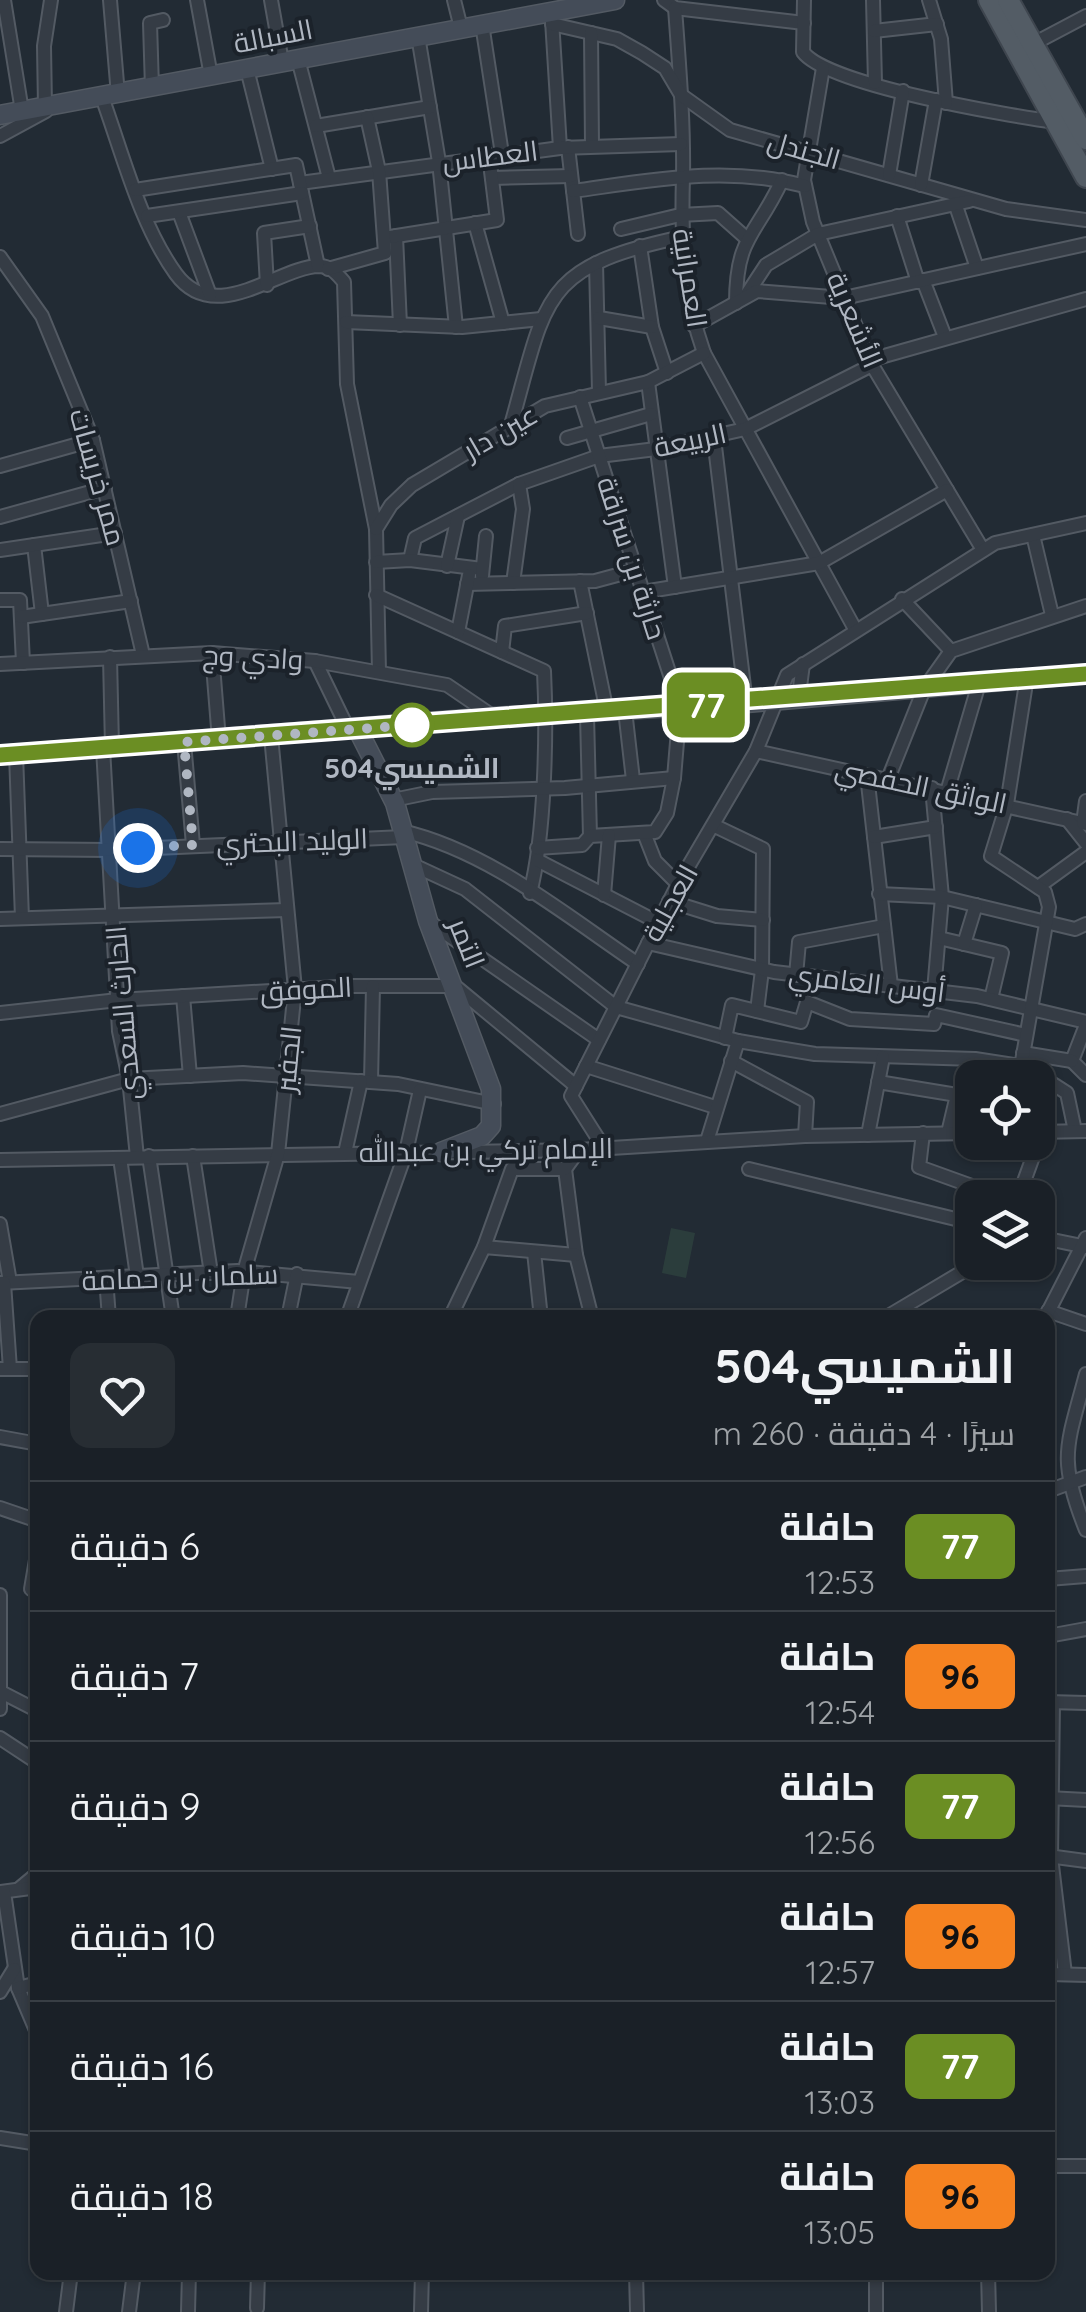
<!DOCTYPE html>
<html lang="ar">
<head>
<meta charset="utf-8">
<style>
	:root { --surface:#1a2027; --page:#272d33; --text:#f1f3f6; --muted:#9fa3a7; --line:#383e44 }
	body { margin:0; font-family:Quicksand,Cairo,sans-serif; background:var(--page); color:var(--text); direction:rtl; height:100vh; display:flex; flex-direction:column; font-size:38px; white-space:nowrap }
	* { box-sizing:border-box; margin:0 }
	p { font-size:32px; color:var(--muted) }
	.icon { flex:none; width:55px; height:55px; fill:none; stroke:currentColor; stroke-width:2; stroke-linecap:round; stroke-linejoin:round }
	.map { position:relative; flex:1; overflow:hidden; direction:ltr }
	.panel { position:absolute; left:30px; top:1310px; width:1025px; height:970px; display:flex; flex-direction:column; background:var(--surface); border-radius:20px; box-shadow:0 2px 8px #0004,0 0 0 2px var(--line); direction:rtl }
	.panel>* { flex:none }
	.badge { padding:0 20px; border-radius:15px; font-size:35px; line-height:65px }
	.controls { position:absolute; left:955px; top:1060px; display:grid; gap:20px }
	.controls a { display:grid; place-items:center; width:100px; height:100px; border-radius:20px; background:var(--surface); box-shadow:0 2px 8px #0004,0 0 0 2px var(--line); font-size:50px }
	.you { position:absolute; width:50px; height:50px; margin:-25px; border:8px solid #fff; border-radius:50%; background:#1a73e8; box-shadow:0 0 0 15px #1a73e833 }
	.map>.badge { position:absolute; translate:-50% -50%; box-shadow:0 0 0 5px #fff }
	.round { display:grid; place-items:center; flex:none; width:105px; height:105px; border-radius:20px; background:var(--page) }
	.overview { display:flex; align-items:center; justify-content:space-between; height:170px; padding:0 40px }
	h1 { font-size:48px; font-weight:700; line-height:75px }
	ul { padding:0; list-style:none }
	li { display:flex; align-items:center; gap:30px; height:130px; padding:0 40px; border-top:2px solid var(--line) }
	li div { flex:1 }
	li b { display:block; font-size:38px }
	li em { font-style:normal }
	li .badge { min-width:110px; font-weight:700; text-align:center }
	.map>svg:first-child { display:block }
	.green { fill:#2b3d3c }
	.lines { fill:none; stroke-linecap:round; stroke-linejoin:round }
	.street-casing { stroke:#535a63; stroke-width:16 }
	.secondary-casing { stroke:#535a63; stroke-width:21 }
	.primary-casing { stroke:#3f464f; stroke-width:24 }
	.street { stroke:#353c45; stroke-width:12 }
	.secondary { stroke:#444c58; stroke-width:18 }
	.primary { stroke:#535c65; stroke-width:20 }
	.line-casing { stroke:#fff; stroke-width:22 }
	.line { stroke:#6b8e23; stroke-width:15 }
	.walk { stroke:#b0b7c2; stroke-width:10; stroke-dasharray:0 18 }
	.stop-dot { fill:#fff; stroke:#6b8e23; stroke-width:5 }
	.labels { text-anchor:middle; stroke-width:8; stroke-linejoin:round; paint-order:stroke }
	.street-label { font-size:28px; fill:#b0b7c2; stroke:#1b222a }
	.stop-label { font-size:28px; font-weight:bold; fill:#b0b7c2; stroke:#1b222a }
</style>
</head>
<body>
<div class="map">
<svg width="1086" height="2312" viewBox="0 0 1086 2312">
	<rect width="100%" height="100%" fill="#222b34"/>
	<polygon class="green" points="671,1228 695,1233 686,1278 662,1273"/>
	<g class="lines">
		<defs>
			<g id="street">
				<polyline points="4,0 22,111"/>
				<polyline points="110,0 118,95"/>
				<polyline points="197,0 211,76"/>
				<polyline points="271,0 282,62"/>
				<polyline points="454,0 461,28"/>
				<polyline points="664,0 675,8 804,23"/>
				<path d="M804,0l-1,52c24,33 207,64 253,70"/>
				<polyline points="873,0 875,83"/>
				<polyline points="929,0 941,39 946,103"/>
				<path d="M675,8c4,56 9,113 8,170 -2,59 1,119 21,175l151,276"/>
				<polyline points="552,20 560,148"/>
				<polyline points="482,24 502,154"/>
				<polyline points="552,24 617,39 642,53 665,68 681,95 730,130 1006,209 1086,220"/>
				<polyline points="874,31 937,24"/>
				<polyline points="591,33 592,146"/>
				<polyline points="418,36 439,162 456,327"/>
				<polyline points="1033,44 1086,16"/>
				<polyline points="298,59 329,178"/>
				<polyline points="823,68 804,180 813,222 872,365 983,550"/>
				<polyline points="247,69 272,169"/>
				<polyline points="152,88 150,23 163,20"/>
				<path d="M102,97c21,58 38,127 74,177 39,53 102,-7 143,-8 12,0 18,8 25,16l3,102 29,145 3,143"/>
				<polyline points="45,107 44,46 51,0"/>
				<polyline points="316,126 430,107"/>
				<polyline points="0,136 46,111"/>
				<polyline points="568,147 578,234"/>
				<polyline points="889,175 903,91"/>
				<polyline points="492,178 571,176"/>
				<polyline points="300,183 560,148 681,144"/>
				<polyline points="921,185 936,100"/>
				<polyline points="135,190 296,165 318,266"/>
				<path d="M573,191c80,-11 153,-26 232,-5"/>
				<polyline points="955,203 977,268"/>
				<polyline points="179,212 210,295"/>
				<polyline points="147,216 302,193"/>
				<polyline points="897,216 918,282"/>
				<polyline points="475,223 503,323"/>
				<polyline points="621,229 680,215 718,213 745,237"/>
				<polyline points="396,236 400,325"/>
				<polyline points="384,238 497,220 489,155"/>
				<polyline points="640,246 652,327 667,373"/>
				<polyline points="0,257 42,316 93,440 143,655"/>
				<polyline points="596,263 599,392"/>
				<polyline points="328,269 385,253 379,171 367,117"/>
				<polyline points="923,280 945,337"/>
				<polyline points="267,285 264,233 310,226"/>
				<polyline points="747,294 766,265 818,234 969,201"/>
				<path d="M736,303c0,-68 21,-68 46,-123"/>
				<polyline points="599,318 652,327"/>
				<polyline points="346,322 462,327 541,319"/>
				<polyline points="694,326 757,291 844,298 1086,244"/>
				<polyline points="870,360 1086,299"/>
				<polyline points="648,382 675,587"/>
				<path d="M511,425c36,-128 29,-158 171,-188"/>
				<polyline points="567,438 651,414"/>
				<polyline points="714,438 746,703"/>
				<polyline points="0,466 93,440"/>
				<polyline points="0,517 105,488"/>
				<polyline points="376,529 391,505 412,485 545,406 648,382 704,353"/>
				<polyline points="1033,535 1052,615"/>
				<polyline points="34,545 42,614"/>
				<polyline points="0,550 115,533"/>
				<polyline points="410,560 415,538 519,484 599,456 656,449 745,429 872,365"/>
				<polyline points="376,562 410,560 482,569"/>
				<polyline points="447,566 458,516"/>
				<polyline points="482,576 486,536"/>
				<polyline points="580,581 607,712"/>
				<polyline points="513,583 523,509 519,484"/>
				<polyline points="467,584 595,581 636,570"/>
				<polyline points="643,592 819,563 947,490"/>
				<path d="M376,595l168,76c3,60 1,165 -14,222"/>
				<polyline points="902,599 951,651"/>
				<polyline points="0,600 20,600 23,663"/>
				<polyline points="21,617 131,601"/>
				<polyline points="458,632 469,575"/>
				<polyline points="502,652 505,626 587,613"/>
				<polyline points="212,653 219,740"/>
				<polyline points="110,657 112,747"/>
				<polyline points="315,661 349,731"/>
				<polyline points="0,664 212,653 315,661 447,685 494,717"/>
				<polyline points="803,664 800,687 809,698"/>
				<polyline points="625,710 633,780"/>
				<polyline points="587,715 590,836"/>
				<polyline points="184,742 193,845"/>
				<polyline points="103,748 119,1031 129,1079 137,1157"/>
				<polyline points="756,751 1086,824"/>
				<polyline points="16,754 22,918"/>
				<polyline points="867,775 891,986"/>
				<polyline points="888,779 924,689 951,651 1086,606"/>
				<polyline points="932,788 942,897 934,991"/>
				<polyline points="947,792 980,680"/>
				<polyline points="393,800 432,792 565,788 674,778"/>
				<polyline points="1067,819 1086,843"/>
				<polyline points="1083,823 1086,801"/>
				<polyline points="715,826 763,849 762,970 757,1011"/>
				<path d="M402,831c87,20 163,84 236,133"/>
				<polyline points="644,833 655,861 678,884"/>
				<polyline points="874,837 936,827"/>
				<polyline points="537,848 582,845 590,836 655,832 667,813 674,778 680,706 580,397"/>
				<polyline points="0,849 111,850 404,837"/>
				<polyline points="537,860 659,923"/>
				<polyline points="411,864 465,889 616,1007 738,1041 815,1054 975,1059 1021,1066"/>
				<polyline points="1038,887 1086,852"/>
				<polyline points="879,894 942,897 1075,929 1086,924"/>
				<polyline points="604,895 609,835"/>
				<polyline points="669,901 717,916 763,920"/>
				<polyline points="0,919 287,910"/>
				<polyline points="428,921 599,1040"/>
				<polyline points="939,938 1002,953 991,999"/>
				<polyline points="648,943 774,972 977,996 1086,1022"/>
				<polyline points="964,944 976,905"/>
				<polyline points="796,975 799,942 884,926"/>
				<polyline points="183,996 190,1076"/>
				<polyline points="0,1013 118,1000 354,986 455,986 576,1086"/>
				<polyline points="1086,1025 1072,1061 1086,1075"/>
				<polyline points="725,1038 732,1005 801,1022 807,1002 850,1019 934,1024 936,1015 1026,1035"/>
				<polyline points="1023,1053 1072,1061"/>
				<polyline points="731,1061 807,1102 805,1136"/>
				<polyline points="586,1066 715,1107"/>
				<polyline points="1019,1078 1049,907 1045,892 991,856 1007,804 1027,677"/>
				<polyline points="371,1082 373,986"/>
				<polyline points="878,1082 957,1095 948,1133"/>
				<polyline points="1038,1083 1053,1084 1067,1093 1075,1131"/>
				<polyline points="0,1114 129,1079 243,1073 398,1084 494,1104"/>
				<polyline points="1038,1132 1086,1131"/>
				<polyline points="923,1133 919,1167 1005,1198"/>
				<polyline points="868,1135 883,1057"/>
				<polyline points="707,1141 738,1041"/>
				<polyline points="604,1148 571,1096 678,884 756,751 787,675 995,543 1086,523"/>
				<polyline points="345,1153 361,1081"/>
				<polyline points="149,1156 173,1318"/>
				<polyline points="193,1156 211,1273"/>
				<polyline points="120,1158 137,1276"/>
				<polyline points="0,1160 579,1150 805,1136 972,1133"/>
				<polyline points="565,1169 576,1255 592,1318"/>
				<polyline points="749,1169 972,1223"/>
				<polyline points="1018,1198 1042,1132"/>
				<polyline points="0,1224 10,1282"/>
				<polyline points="1038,1237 1086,1247"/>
				<polyline points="484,1247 576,1255"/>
				<polyline points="534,1252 541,1318"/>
				<polyline points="106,1278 109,1318"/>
				<polyline points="0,1283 237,1271 359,1282"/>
				<polyline points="4,1283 10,1369"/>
				<polyline points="1048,1311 1086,1324"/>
				<polyline points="237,1318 244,1272 278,1154 295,989 271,736"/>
				<polyline points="288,1318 297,1274"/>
				<polyline points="347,1318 406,1152 420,1090"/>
				<polyline points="450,1318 484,1247 512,1169 565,1169 579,1150"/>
				<polyline points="885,1318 979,1262"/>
				<polyline points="1045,1318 1086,1238"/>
				<polyline points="0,1369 38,1369"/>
				<path d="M1086,1374c-19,72 -29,84 0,156"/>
				<polyline points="0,1437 38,1444"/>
				<polyline points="1048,1491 1086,1477"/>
				<polyline points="0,1508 38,1521"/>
				<polyline points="1048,1579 1086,1576"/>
				<polyline points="31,1589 38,1548"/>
				<polyline points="1048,1636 1086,1629"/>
				<polyline points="3,1693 38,1711"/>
				<polyline points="1048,1702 1086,1703"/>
				<polyline points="1053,1702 1051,1857 1065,1974"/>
				<polyline points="0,1709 0,1595"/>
				<polyline points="0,1738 38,1763"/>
				<polyline points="1048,1798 1086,1800"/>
				<polyline points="1048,1856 1086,1861"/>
				<polyline points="20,1888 38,1873"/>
				<polyline points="0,1892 38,1887"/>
				<polyline points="4,1892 18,1988 38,2035"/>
				<polyline points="1048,1974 1086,1975"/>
				<polyline points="18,1988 38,1983"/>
				<polyline points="0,1992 14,1969"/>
				<polyline points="0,2138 38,2144"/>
				<polyline points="1048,2166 1086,2166"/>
				<polyline points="636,2272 637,2312"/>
				<polyline points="876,2272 876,2312"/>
				<polyline points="988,2272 989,2312"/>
				<polyline points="257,2308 258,2272"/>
				<polyline points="66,2312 71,2272"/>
				<polyline points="129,2312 134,2272"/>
				<polyline points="188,2312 189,2272"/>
				<polyline points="421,2312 422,2272"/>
			</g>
			<g id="secondary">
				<polyline points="0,115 615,0"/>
				<polyline points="358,730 395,803 428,921 491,1089 491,1126 482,1136 441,1152"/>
				<polyline points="0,755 494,717 746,703 1086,674"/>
			</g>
			<g id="primary">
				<polyline points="989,0 1086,177"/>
				<polyline points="1008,0 1086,139"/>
			</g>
		</defs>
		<use href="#street" class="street-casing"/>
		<use href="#secondary" class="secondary-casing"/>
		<use href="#primary" class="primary-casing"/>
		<use href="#street" class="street"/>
		<use href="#secondary" class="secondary"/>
		<use href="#primary" class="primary"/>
	</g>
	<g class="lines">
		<defs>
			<polyline id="line" points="0,755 1086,674"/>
		</defs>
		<use href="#line" class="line-casing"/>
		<use href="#line" class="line"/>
		<polyline class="walk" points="138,848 193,845 184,742 426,724 412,725"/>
	</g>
	<circle class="stop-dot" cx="412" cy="725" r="20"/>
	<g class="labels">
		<g class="street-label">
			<text transform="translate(273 36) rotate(-11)" y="10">السبالة</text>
			<text transform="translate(804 150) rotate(16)" y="10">الجندل</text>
			<text transform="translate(490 156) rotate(-7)" y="10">العطاس</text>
			<text transform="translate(690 278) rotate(81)" y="10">العمرانية</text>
			<text transform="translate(855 320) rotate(67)" y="10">الأشعرية</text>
			<text transform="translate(500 432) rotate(-30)" y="10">عين دار</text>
			<text transform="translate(690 440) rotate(-12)" y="10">الربيعة</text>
			<text transform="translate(98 477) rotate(74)" y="10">ممر خريسات</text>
			<text transform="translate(632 558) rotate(72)" y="10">حارثة بن سراقة</text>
			<text transform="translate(253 657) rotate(3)" y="10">وادي وج</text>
			<text transform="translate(921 786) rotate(12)" y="10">الواثق الحفصي</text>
			<text transform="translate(292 841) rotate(-2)" y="10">الوليد البحتري</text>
			<text transform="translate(670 903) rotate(-61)" y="10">العجلية</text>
			<text transform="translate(467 943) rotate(68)" y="10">التمر</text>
			<text transform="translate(867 983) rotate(7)" y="10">أوس العامري</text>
			<text transform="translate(306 989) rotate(-3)" y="10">الموفق</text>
			<text transform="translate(123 1013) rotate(-95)" y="10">الحارث السعدي</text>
			<text transform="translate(288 1059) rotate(-84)" y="10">الجفير</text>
			<text transform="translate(486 1150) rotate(-1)" y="10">الإمام تركي بن عبدالله</text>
			<text transform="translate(180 1277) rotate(-2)" y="10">سلمان بن حمامة</text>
		</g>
		<g class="stop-label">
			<text x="412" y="778">الشميسي504</text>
		</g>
	</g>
</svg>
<div class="controls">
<a><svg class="icon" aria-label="locate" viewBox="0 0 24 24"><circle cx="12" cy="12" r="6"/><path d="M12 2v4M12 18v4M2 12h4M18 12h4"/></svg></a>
<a><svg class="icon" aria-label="layers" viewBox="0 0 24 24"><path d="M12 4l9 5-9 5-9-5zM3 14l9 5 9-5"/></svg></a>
</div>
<div class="you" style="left:138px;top:848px"></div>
<b class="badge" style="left:706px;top:705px;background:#6b8e23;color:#fff">77</b>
<section class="panel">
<div class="overview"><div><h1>الشميسي504</h1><p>سيرًا · 4 دقيقة · 260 m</p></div><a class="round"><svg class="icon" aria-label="heart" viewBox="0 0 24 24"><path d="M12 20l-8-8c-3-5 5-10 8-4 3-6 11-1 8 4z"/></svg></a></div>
<ul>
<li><span class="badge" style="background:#6b8e23;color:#fff">77</span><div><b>حافلة</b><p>12:53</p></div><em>6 دقيقة</em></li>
<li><span class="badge" style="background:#f58220;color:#111">96</span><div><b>حافلة</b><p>12:54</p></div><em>7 دقيقة</em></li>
<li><span class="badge" style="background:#6b8e23;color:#fff">77</span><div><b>حافلة</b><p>12:56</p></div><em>9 دقيقة</em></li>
<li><span class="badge" style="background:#f58220;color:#111">96</span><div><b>حافلة</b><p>12:57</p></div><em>10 دقيقة</em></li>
<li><span class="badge" style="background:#6b8e23;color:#fff">77</span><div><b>حافلة</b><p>13:03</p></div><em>16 دقيقة</em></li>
<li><span class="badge" style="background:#f58220;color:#111">96</span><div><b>حافلة</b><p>13:05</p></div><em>18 دقيقة</em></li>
</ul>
</section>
</div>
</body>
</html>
